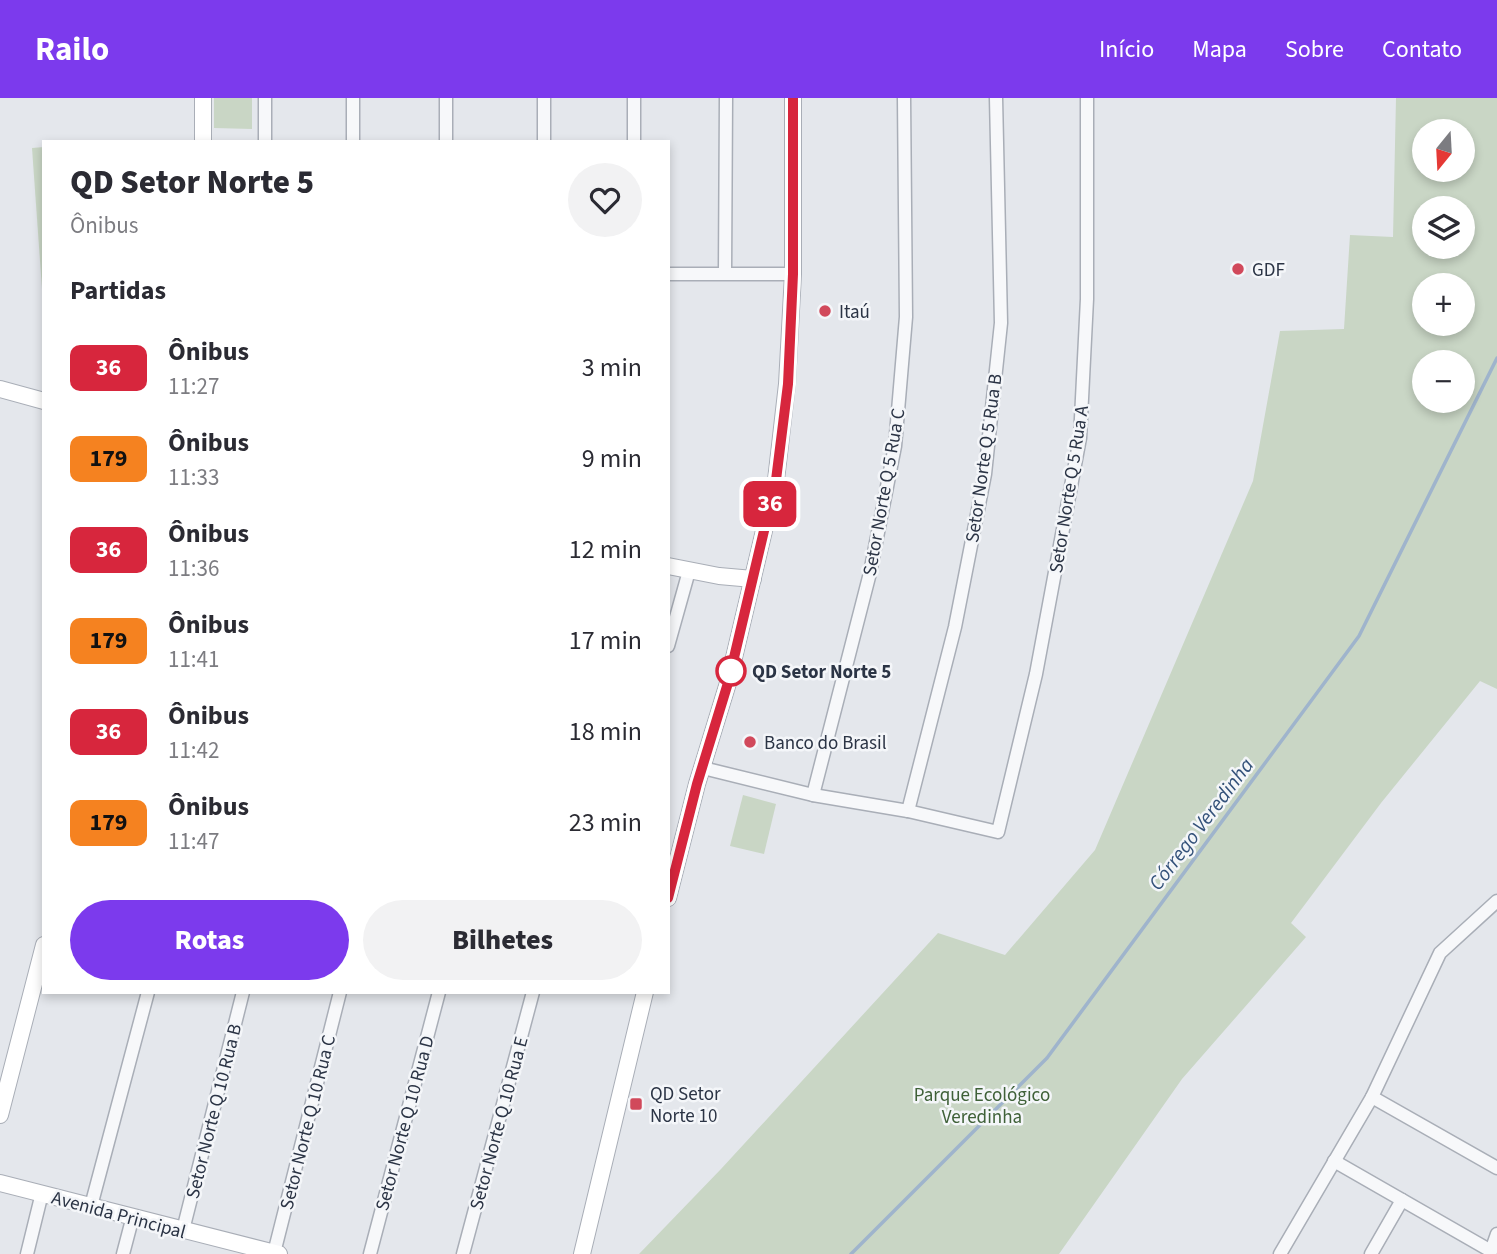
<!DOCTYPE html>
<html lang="pt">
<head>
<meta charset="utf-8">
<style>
	:root { --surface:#fff; --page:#f2f2f3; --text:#2b2b33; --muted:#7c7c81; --accent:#7c3aed }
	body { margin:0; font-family:"Source Sans 3",sans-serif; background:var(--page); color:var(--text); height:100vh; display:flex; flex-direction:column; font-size:26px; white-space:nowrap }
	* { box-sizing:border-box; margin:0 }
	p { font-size:23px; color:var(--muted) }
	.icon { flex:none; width:38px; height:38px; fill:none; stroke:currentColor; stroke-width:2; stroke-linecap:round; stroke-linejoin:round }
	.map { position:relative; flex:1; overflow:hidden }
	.drawer { position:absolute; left:42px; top:42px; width:628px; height:854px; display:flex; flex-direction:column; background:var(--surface); border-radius:0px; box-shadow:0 4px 10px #0003 }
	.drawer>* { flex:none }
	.badge { padding:0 14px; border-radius:10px; font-size:24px; line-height:46px }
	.needle { width:46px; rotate:198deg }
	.tools { position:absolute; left:1412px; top:21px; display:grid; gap:14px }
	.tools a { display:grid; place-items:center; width:63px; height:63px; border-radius:50%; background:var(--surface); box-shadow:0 4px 10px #0003; font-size:35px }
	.map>.badge { position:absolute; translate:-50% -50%; box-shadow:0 0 0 4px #fff }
	h2 { padding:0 28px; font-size:26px; line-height:63px }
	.round { display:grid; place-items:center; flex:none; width:74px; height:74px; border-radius:37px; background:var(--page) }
	.headline { display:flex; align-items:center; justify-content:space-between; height:119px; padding:0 28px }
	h1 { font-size:33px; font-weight:800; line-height:52px }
	.cta { display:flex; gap:14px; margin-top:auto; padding:14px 28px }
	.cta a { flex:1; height:80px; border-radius:42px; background:var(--accent); color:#fff; font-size:28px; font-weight:800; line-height:80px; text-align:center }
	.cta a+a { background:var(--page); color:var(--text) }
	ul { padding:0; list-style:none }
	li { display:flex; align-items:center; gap:21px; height:91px; padding:0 28px }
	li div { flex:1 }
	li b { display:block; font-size:26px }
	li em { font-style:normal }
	li .badge { min-width:77px; font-weight:700; text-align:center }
	header { display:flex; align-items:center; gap:42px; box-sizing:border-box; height:98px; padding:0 35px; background:var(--accent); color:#fff }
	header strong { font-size:33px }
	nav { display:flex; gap:38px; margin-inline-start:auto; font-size:24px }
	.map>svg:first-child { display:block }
	.green { fill:#c9d6c5; fill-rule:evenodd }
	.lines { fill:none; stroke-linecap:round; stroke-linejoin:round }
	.stream { stroke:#9fb4cc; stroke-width:3.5 }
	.street-casing { stroke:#a9aeb7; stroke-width:15 }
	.secondary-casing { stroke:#a9aeb7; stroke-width:18 }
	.street { stroke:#f7f8fa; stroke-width:12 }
	.secondary { stroke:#fff; stroke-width:16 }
	.line-casing { stroke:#fff; stroke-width:16 }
	.line { stroke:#d7263d; stroke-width:10 }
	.poi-dot { fill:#d1495b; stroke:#f4f6f9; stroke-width:2.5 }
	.stop-dot { fill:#fff; stroke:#d7263d; stroke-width:3.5 }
	.labels { text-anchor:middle; stroke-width:5; stroke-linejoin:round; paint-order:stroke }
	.poi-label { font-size:19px; fill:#2b3445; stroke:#f4f6f9; text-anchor:start }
	.street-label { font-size:19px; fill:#2b3445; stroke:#f4f6f9 }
	.stop-label { font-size:19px; font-weight:bold; fill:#2b3445; stroke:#f4f6f9; text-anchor:start }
	.park-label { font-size:19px; fill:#3f6138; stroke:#f4f6f9 }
	.water-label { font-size:21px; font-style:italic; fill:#34527a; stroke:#f4f6f9 }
</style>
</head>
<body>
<header>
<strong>Railo</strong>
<nav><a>Início</a><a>Mapa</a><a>Sobre</a><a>Contato</a></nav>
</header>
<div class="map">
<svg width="1497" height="1156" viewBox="0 0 1497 1156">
	<rect width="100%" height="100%" fill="#e4e7ec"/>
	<g class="green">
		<polygon points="214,0 252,0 252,31 214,30"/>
		<path d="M1396,0h101v591l-17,-8 -99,122 -90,120 15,14 -124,142 -123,175h-420l82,-85 217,-236 67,22 90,-105 158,-369 27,-150 64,-2 6,-94 43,2zM1463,33v39h-39v-39zM1463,110v39h-39v-39zM1424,187h39v39h-39zM1463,264v39h-39v-39z"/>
		<polygon points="44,49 44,219 32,50"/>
		<polygon points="743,697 776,706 764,756 730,748"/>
	</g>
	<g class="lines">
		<polyline class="stream" points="851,1156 1047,960 1359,538 1497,260"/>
		<defs>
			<g id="street">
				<polyline points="265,0 265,44"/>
				<polyline points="353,0 353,44"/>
				<polyline points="544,0 544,44"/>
				<polyline points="446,44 446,0"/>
				<polyline points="634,44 634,0"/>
				<polyline points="725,175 726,0"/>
				<polyline points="668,176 793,176"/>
				<polyline points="668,548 689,473"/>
				<polyline points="703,670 813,697 908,713 998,734 1036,576 1080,340 1087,201 1087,0"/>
				<polyline points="813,697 870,475 895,348 906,219 904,0"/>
				<polyline points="908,713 955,529 985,376 1001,225 996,0"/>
				<polyline points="1372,999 1497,1070"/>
				<polyline points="1334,1063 1491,1153"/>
				<polyline points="91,1108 148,894"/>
				<polyline points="183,1132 243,894"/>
				<polyline points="274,1155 340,894"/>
				<polyline points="27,1156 42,1095"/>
				<polyline points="123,1156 133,1118"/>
				<polyline points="370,1156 439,894"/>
				<polyline points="463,1156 533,894"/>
				<polyline points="1280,1156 1372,999 1440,855 1497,803"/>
				<polyline points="1371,1156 1402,1102"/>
				<polyline points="1490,1156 1497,1136"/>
			</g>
			<g id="secondary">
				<polyline points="203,0 203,44"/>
				<polyline points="0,291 44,303"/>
				<polyline points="668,468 719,478 753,481"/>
				<polyline points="668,800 697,686 728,585 776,382 787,286 793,176 793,0"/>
				<polyline points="0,1017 44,847"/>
				<polyline points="0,1085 279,1156"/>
				<polyline points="582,1156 645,894"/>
			</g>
		</defs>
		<use href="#street" class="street-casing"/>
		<use href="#secondary" class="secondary-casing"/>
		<use href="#street" class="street"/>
		<use href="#secondary" class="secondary"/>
	</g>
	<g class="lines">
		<defs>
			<polyline id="line" points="668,800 697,686 728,585 776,382 788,286 793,176 793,0"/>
		</defs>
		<use href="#line" class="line-casing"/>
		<use href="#line" class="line"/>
	</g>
	<g class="poi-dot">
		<circle cx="1238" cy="171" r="7"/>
		<circle cx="825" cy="213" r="7"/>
		<circle cx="750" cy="644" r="7"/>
		<rect x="629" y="999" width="14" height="14" rx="3.5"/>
	</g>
	<circle class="stop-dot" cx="731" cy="573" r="14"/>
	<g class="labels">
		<g class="poi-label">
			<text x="1252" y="178">GDF</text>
			<text x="839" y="220">Itaú</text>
			<text x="764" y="651">Banco do Brasil</text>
			<text x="650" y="1002">QD Setor<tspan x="650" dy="22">Norte 10</tspan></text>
		</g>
		<g class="street-label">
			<text transform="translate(983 360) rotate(-82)" y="7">Setor Norte Q 5 Rua B</text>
			<text transform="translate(1068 391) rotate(-81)" y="7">Setor Norte Q 5 Rua A</text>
			<text transform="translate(883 394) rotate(-80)" y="7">Setor Norte Q 5 Rua C</text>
			<text transform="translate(213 1013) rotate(-76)" y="7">Setor Norte Q 10 Rua B</text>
			<text transform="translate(307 1024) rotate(-76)" y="7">Setor Norte Q 10 Rua C</text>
			<text transform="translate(404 1025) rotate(-75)" y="7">Setor Norte Q 10 Rua D</text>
			<text transform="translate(498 1025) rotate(-75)" y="7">Setor Norte Q 10 Rua E</text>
			<text transform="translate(119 1116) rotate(15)" y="7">Avenida Principal</text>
		</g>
		<g class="stop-label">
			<text x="752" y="580">QD Setor Norte 5</text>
		</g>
		<g class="park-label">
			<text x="982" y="1003">Parque Ecológico<tspan x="982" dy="22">Veredinha</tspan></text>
		</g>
		<g class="water-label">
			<text transform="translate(1201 726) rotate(-53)" y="7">Córrego Veredinha</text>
		</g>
	</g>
</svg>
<div class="tools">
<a><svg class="needle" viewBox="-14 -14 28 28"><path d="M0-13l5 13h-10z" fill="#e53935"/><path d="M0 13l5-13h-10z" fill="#7c7c81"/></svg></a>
<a><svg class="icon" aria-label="layers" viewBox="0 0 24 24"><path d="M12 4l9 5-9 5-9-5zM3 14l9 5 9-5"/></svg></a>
<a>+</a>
<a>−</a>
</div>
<b class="badge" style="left:770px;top:406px;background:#d7263d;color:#fff">36</b>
<section class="drawer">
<div class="headline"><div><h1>QD Setor Norte 5</h1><p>Ônibus</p></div><a class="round"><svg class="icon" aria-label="heart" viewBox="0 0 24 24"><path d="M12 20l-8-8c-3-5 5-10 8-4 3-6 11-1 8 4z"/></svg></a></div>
<h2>Partidas</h2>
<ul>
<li><span class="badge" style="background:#d7263d;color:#fff">36</span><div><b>Ônibus</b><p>11:27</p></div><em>3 min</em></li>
<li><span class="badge" style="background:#f58220;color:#111">179</span><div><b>Ônibus</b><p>11:33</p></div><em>9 min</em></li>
<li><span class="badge" style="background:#d7263d;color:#fff">36</span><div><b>Ônibus</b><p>11:36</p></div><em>12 min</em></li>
<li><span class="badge" style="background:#f58220;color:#111">179</span><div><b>Ônibus</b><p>11:41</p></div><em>17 min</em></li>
<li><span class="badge" style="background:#d7263d;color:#fff">36</span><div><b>Ônibus</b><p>11:42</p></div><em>18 min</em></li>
<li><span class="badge" style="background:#f58220;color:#111">179</span><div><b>Ônibus</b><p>11:47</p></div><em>23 min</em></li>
</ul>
<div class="cta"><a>Rotas</a><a>Bilhetes</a></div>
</section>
</div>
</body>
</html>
